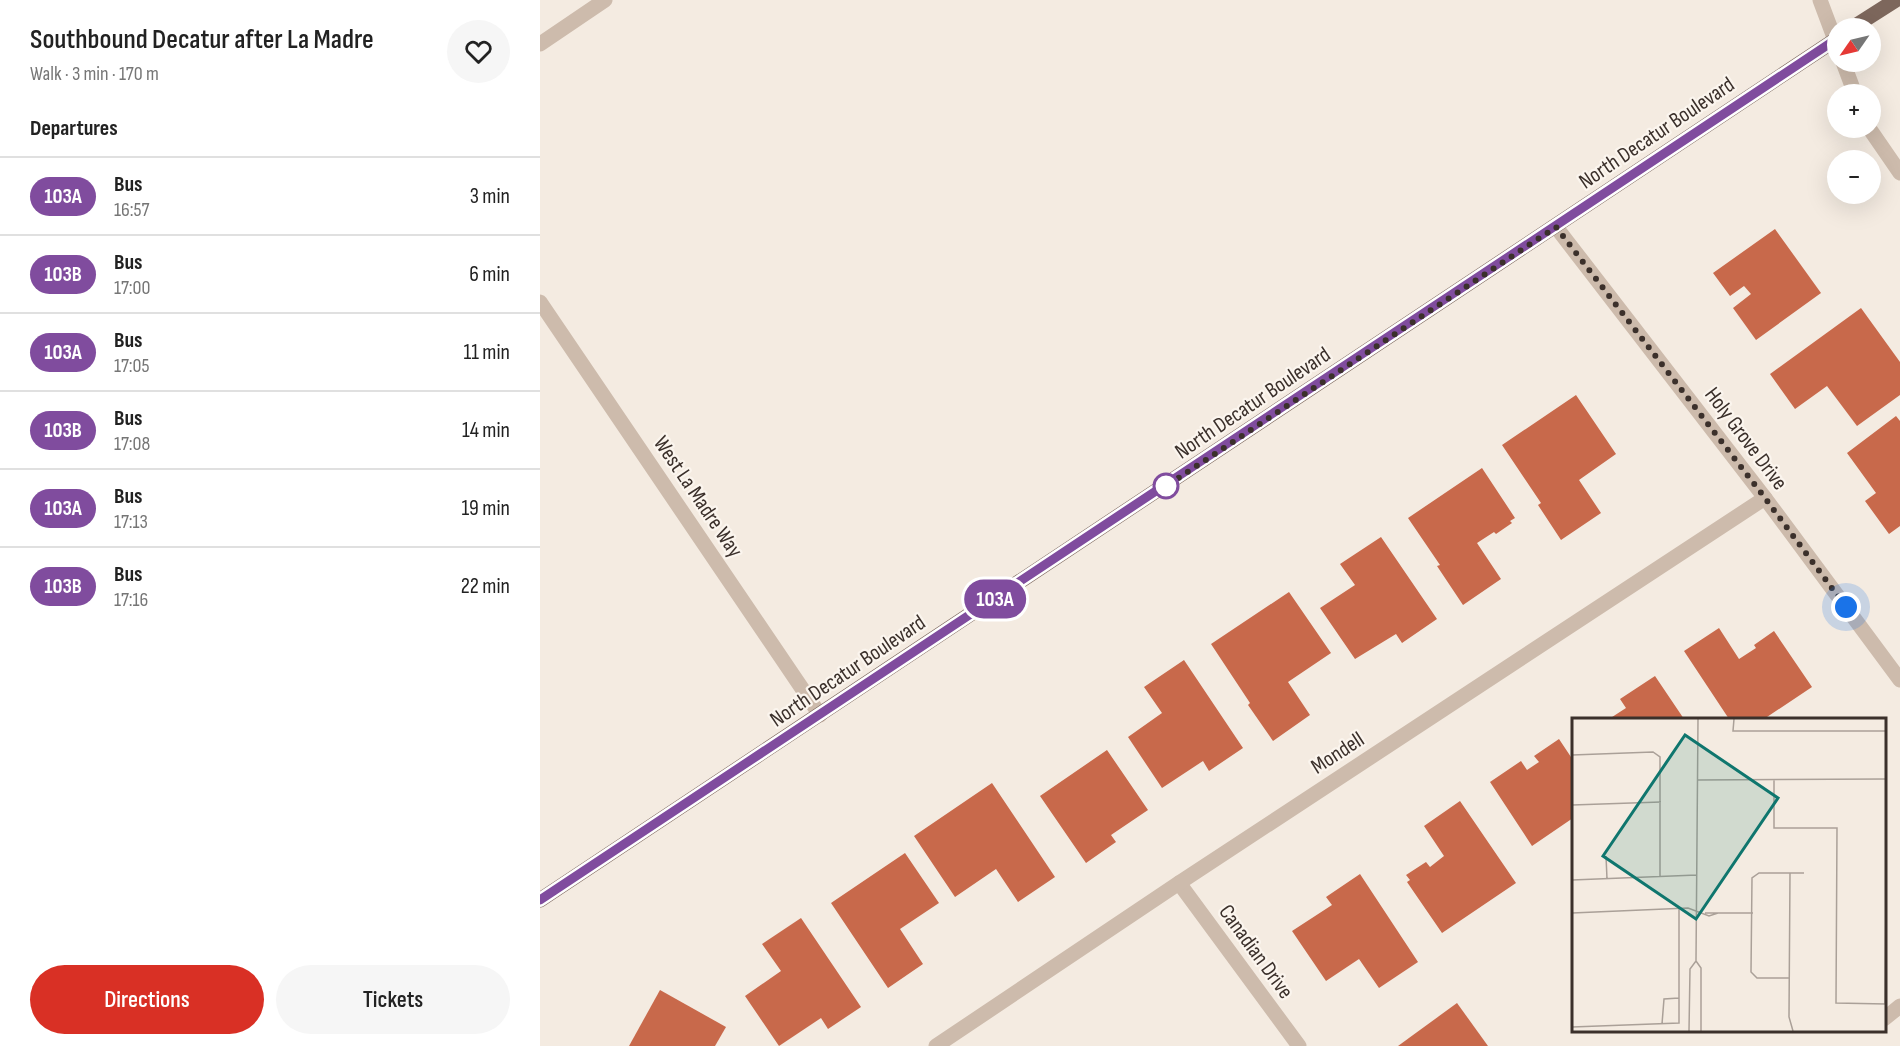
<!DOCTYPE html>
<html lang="en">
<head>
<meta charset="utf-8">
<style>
	:root { --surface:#fff; --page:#f6f6f6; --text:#222; --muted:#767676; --line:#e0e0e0; --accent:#d93025 }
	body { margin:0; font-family:"Sofia Sans Condensed",sans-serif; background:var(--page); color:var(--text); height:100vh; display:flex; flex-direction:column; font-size:22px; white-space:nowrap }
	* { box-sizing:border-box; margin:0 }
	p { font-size:20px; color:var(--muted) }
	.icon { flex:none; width:33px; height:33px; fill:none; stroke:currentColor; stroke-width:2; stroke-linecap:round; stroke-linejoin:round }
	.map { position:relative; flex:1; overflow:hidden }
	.sheet { display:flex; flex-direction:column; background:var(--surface); width:540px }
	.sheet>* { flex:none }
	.badge { padding:0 12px; border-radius:20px; font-size:21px; line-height:39px }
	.needle { width:39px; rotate:236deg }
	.controls { position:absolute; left:1287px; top:18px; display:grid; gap:12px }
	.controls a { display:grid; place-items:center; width:54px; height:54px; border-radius:50%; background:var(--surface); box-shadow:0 6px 24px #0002; font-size:30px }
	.you { position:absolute; width:30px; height:30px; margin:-15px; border:4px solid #fff; border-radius:50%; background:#1a73e8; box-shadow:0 0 0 9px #1a73e833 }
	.map>.badge { position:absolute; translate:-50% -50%; box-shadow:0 0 0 3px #fff }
	h2 { padding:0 30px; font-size:22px; line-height:54px }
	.round { display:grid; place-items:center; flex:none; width:63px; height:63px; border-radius:32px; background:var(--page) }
	.overview { display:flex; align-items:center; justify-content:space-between; height:102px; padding:0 30px }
	h1 { font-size:28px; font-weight:600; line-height:45px }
	.cta { display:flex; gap:12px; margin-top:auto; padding:12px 30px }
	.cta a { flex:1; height:69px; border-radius:36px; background:var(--accent); color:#fff; font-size:24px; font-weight:600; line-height:69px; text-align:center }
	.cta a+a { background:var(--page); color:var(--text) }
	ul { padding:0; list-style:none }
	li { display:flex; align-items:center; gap:18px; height:78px; padding:0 30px; border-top:2px solid var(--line) }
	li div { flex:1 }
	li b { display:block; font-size:22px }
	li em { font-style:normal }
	li .badge { min-width:66px; font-weight:700; text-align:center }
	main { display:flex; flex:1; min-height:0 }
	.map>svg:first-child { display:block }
	.building { fill:#c8694b }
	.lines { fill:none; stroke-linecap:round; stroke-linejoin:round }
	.service { stroke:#cdbbac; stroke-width:15 }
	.minor { stroke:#cdbbac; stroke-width:15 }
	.tertiary { stroke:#cdbbac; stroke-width:15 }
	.primary { stroke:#7d675c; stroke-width:15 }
	.line-casing { stroke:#fff; stroke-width:14 }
	.line { stroke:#804c9e; stroke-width:9 }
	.walk { stroke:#3b302b; stroke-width:6; stroke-dasharray:0 10.8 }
	.stop-dot { fill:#fff; stroke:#804c9e; stroke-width:3 }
	.labels { text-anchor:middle; stroke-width:4.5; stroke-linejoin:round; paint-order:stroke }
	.street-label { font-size:22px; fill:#3b302b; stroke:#fbf5ee }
	.inset-road { fill:none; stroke:#aaa098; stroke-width:1.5 }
	.view { fill:#0f766e; fill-opacity:0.15; stroke:#0f766e; stroke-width:3 }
	.inset-edge { fill:none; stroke:#3b302b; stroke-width:3 }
</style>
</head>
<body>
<main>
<section class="sheet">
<div class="overview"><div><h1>Southbound Decatur after La Madre</h1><p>Walk · 3 min · 170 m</p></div><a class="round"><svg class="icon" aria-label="heart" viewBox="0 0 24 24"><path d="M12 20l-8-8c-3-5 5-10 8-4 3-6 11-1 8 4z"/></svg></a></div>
<h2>Departures</h2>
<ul>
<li><span class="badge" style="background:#804c9e;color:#fff">103A</span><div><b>Bus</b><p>16:57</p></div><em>3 min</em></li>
<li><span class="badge" style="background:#804c9e;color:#fff">103B</span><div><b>Bus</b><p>17:00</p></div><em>6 min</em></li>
<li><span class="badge" style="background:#804c9e;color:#fff">103A</span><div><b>Bus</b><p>17:05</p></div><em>11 min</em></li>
<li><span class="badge" style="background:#804c9e;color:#fff">103B</span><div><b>Bus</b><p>17:08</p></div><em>14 min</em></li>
<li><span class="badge" style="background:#804c9e;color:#fff">103A</span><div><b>Bus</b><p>17:13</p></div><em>19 min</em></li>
<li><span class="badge" style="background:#804c9e;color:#fff">103B</span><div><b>Bus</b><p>17:16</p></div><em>22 min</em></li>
</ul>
<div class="cta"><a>Directions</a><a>Tickets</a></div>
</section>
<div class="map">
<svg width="1360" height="1046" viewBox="0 0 1360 1046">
	<rect width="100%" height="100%" fill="#f4ebe1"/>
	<g class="building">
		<polygon points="1235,229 1281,293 1216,340 1193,308 1211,294 1204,286 1190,296 1173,273"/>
		<polygon points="1321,308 1360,362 1360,395 1317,426 1287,386 1255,409 1230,374"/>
		<polygon points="1036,395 1076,454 1039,480 1061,513 1021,540 998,505 1001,503 962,445"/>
		<polygon points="1356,416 1360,421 1360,526 1349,534 1325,501 1336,493 1307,453"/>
		<polygon points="942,468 975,518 970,521 972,523 956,534 954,532 937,543 961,579 923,605 897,566 900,565 868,518"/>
		<polygon points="841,537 897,619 862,643 856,634 815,659 780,608 815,585 800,564"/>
		<polygon points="749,592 791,653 748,682 770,715 733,741 708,705 710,703 671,644"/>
		<polygon points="1179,628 1199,659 1216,648 1214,645 1234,631 1272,687 1224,719 1189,719 1144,651"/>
		<polygon points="644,660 703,748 669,771 663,761 622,788 588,737 622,713 604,687"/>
		<polygon points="1115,676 1144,719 1069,719 1086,708 1080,699"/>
		<polygon points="1019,739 1033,760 1033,818 992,846 950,782 981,761 987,770 999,762 994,756"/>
		<polygon points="567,750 608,810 571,835 576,842 546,863 500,796"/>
		<polygon points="452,783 515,877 478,902 456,869 415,897 374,836"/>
		<polygon points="920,801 976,883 902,933 867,882 870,880 866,875 886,862 890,867 904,856 884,826"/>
		<polygon points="365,853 399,903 360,929 383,964 348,988 291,903"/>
		<polygon points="820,874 878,962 839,988 819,959 786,981 752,931 792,905 786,897"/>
		<polygon points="261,918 321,1007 288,1029 281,1018 239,1046 205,996 241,971 222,944"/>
		<polygon points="120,990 186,1027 175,1046 89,1046"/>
		<polygon points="917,1003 948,1046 858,1046"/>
	</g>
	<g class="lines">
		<g class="service">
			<polyline points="1303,62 1315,94"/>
			<polyline points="1329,128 1360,173"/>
		</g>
		<g class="minor">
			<polyline points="1280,0 1295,40"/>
			<polyline points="0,44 65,0"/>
			<polyline points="1016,227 1225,498 1360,680"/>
			<polyline points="639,883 759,1046"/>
			<polyline points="1344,1019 1360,1006"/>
			<polyline points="396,1046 639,883 1225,498"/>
		</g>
		<polyline class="tertiary" points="0,302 280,715"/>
		<g class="primary">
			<polyline points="1312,28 1356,0"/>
			<polyline points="0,900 1298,38"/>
		</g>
	</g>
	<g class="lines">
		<defs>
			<polyline id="line" points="0,900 1298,38"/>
		</defs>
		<use href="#line" class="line-casing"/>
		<use href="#line" class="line"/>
		<polyline class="walk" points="626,486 619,491 1016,227 1225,498 1306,607"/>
	</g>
	<circle class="stop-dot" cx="626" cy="486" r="12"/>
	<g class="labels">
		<g class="street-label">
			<text transform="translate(1116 132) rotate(-34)" y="8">North Decatur Boulevard</text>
			<text transform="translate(712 402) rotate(-34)" y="8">North Decatur Boulevard</text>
			<text transform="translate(1207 438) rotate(53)" y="8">Holy Grove Drive</text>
			<text transform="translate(159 496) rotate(56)" y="8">West La Madre Way</text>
			<text transform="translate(307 670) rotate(-34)" y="8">North Decatur Boulevard</text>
			<text transform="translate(797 752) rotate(-33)" y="8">Mondell</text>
			<text transform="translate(717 951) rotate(54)" y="8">Canadian Drive</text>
		</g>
	</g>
	<g transform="translate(1032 718)">
		<rect width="314" height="314" fill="#f4ebe1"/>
		<path class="inset-road" d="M162,1l-1,12h153M0,37l81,-3 7,5v120M125,62l189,-1M202,62v48h63l-1,175 50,1M0,87l89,-3M34,138l1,23M218,155l-1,144 4,14M0,162l125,-5M0,195l116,-5 21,8 9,-3M133,195h48M124,243l5,7v63M218,260h-33l-6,-6 1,-94 7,-5h45M313,286l1,-108M90,306l2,-25 15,-1M0,309l107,-4v-114M117,313l1,-62 6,-8 2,-242"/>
		<path class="view" d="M113,17l93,63 -82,121 -93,-63z"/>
		<rect width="314" height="314" class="inset-edge"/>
	</g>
</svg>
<div class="controls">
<a><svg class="needle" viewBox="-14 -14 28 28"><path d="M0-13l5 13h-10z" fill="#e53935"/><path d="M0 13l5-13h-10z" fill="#767676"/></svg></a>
<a>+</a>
<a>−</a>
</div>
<div class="you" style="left:1306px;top:607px"></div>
<b class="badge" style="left:455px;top:599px;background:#804c9e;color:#fff">103A</b>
</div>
</main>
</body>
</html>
